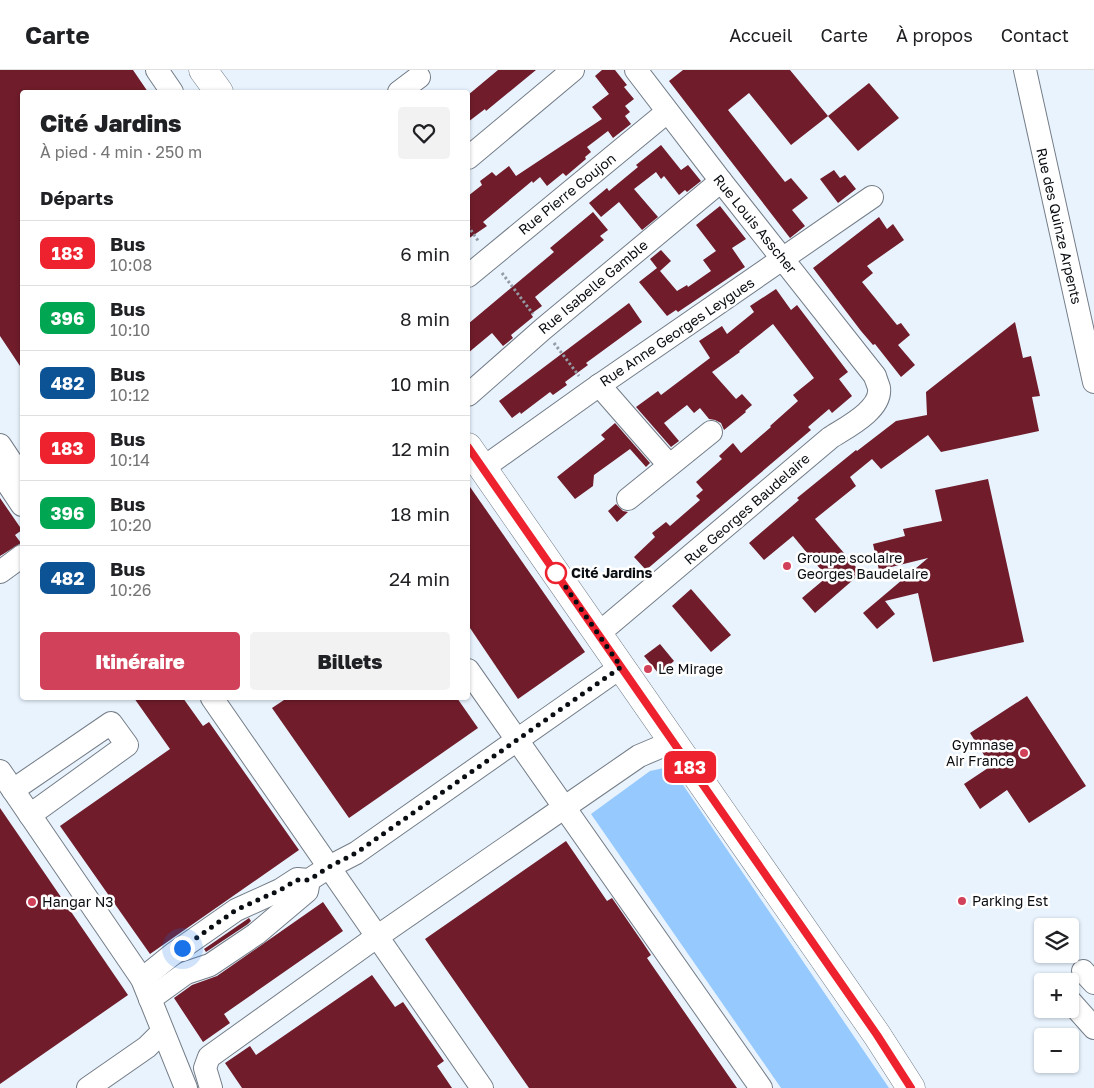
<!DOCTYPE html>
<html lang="fr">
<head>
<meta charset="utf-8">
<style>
	:root { --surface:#fff; --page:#f2f2f2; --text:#202124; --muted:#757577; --line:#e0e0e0; --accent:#d14159 }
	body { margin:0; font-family:"Golos Text",sans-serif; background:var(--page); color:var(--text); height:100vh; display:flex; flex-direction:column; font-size:19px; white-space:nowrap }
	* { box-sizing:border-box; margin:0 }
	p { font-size:16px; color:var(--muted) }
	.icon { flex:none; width:28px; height:28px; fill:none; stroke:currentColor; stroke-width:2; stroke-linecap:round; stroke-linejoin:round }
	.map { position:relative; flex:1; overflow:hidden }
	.panel { position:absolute; left:20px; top:20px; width:450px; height:610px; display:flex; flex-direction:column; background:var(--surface); border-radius:5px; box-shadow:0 1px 4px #0004 }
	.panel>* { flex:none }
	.badge { padding:0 10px; border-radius:8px; font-size:18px; line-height:32px }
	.controls { position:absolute; left:1034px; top:848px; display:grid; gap:10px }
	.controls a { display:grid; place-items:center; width:45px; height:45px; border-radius:5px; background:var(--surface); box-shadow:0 1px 4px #0004; font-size:25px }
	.you { position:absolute; width:25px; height:25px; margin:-12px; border:4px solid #fff; border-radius:50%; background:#1a73e8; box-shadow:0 0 0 8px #1a73e833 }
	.map>.badge { position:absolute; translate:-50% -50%; box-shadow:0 0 0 2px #fff }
	h2 { padding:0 20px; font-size:19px; line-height:45px }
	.round { display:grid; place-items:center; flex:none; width:52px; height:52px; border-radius:5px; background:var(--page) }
	.head { display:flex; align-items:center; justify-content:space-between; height:85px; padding:0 20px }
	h1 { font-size:24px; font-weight:800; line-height:38px }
	.action { display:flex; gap:10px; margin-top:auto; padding:10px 20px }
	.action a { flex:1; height:58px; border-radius:5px; background:var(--accent); color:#fff; font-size:20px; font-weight:800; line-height:58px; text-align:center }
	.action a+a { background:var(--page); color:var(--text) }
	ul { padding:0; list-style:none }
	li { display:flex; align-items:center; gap:15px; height:65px; padding:0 20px; border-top:1px solid var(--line) }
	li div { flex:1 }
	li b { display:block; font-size:19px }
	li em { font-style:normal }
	li .badge { min-width:55px; font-weight:700; text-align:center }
	header { display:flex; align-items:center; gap:30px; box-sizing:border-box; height:70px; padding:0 25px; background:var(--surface); border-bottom:1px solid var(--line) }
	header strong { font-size:24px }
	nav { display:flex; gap:28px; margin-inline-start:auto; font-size:18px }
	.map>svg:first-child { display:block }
	.green { fill:#96c9fd }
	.building { fill:#701c2a }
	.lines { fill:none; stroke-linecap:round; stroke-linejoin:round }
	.minor-casing { stroke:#747d87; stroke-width:24 }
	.major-casing { stroke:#747d87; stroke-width:29 }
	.path { stroke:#949ca5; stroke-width:3; stroke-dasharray:2.5 2.5; stroke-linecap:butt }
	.minor { stroke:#fff; stroke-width:22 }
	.major { stroke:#fff; stroke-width:28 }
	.line-casing { stroke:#fff; stroke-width:11 }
	.line { stroke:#ed222e; stroke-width:8 }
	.walk { stroke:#0a0d11; stroke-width:5; stroke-dasharray:0 9 }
	.poi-dot { fill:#d14159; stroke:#fff; stroke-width:2 }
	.stop-dot { fill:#fff; stroke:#ed222e; stroke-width:2.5 }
	.labels { text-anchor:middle; stroke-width:5; stroke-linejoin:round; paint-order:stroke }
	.street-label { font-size:14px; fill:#0a0d11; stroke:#fff }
	.poi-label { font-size:14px; fill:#0a0d11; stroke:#fff; text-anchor:start }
	.stop-label { font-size:14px; font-weight:bold; fill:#0a0d11; stroke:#fff; text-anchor:start }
</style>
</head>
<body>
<header>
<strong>Carte</strong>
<nav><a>Accueil</a><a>Carte</a><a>À propos</a><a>Contact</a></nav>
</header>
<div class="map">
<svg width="1094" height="1018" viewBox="0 0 1094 1018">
	<rect width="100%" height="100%" fill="#e8f3fe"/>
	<polygon class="green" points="664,698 677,706 889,1018 781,1018 591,744 650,701"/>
	<g class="building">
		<polygon points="0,0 133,0 148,22 22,22 22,299 0,266"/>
		<polygon points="498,0 536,0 486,41 485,39 468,52 468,25"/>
		<polygon points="602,0 615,0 627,15 624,17 634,29 625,36 630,42 625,46 631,54 613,68 608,61 587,77 591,82 585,87 586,89 566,106 563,103 547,116 540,107 533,113 532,111 483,152 487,156 468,169 468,126 482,115 480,111 492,102 496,106 509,96 516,106 602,49 592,37 609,24 595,6"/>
		<polygon points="683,0 790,0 828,46 869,13 899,48 858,81 828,46 791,75 749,23 728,40 785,112 791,108 808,128 792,140 805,156 790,168 669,11"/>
		<polygon points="661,75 681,100 688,95 701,111 687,122 685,120 679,125 664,106 661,109 656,102 634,119 658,147 642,160 619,132 601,147 589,133 607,118 609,121 638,97 636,95"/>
		<polygon points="834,100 840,108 845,105 856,119 838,133 820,109"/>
		<polygon points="720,136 746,169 732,178 745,197 678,242 676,240 667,246 639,212 657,198 650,189 661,180 671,191 660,201 677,221 687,215 688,217 711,201 703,190 716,181 696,155"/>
		<polygon points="593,142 608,160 600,166 604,170 535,227 542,236 531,244 533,247 511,265 513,268 503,276 492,263 468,283 468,254 554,182 550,178"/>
		<polygon points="879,147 887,159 893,154 904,170 867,196 873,203 862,212 897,255 901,253 910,265 898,275 915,295 901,307 875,274 873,275 861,261 813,198"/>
		<polygon points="776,219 791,240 797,235 848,302 839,309 852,326 832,343 829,339 808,357 811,360 646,500 634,487 655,467 652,463 666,452 670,456 700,430 696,426 703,420 696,412 722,389 719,386 733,373 741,383 771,357 770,356 798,331 793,325 814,308 773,254 739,281 740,282 712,302 736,329 742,324 752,335 745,341 746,342 724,360 721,353 715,350 709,349 700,338 694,343 687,335 664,353 679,371 671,377 636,337 658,321 661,325 710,288 699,271 722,256 727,264 754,242 750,236"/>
		<polygon points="629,233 642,252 586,293 588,295 565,312 567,315 553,325 550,322 521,344 520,342 512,348 499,331"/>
		<polygon points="1015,252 1023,288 1031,286 1040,326 1032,327 1039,361 941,382 928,365 881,399 872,389 850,407 856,416 815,449 861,503 815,543 802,528 827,507 793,466 764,490 749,473 799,430 797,428 856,380 857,381 896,351 927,345 926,322"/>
		<polygon points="615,353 650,393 646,397 630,379 594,405 593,416 575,429 557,407 605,369 601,365"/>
		<polygon points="988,409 1024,572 933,592 918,523 885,531 895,544 877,559 863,543 928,488 879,500 873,474 905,466 903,459 942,451 935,420"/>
		<polygon points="468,414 585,582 518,629 468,555"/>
		<polygon points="0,428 22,460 15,465 21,473 0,486"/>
		<polygon points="616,434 623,441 628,442 617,452 608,441"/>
		<polygon points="691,519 731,565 711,582 672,536"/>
		<polygon points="660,574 674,591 659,604 644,586"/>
		<polygon points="1027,626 1086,716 1029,753 1007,720 980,739 964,714 991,696 970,663"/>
		<polygon points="134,628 183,628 203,656 209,652 299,780 150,884 60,756 170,679"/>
		<polygon points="287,628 457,628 478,658 349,748 272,638"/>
		<polygon points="0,738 128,925 0,1014"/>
		<polygon points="566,771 607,831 612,828 643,873 651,885 647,888 737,1018 529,1018 425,869"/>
		<polygon points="323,832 343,861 224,944 230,953 203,972 174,928 192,915 217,906"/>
		<polygon points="249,848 251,851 248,854 206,882 204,879"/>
		<polygon points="372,905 395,937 403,932 444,991 437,996 452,1018 242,1018 225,993 250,976 256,985"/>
	</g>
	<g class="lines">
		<defs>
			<g id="minor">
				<polyline points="157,0 172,22"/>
				<polyline points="1025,0 1094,312"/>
				<polyline points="399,22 419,7"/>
				<polyline points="468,88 573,0"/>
				<polyline points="468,206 667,42"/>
				<polyline points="599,315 669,395"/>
				<polyline points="468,325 543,259 721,111"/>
				<polyline points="0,375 12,393 22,404"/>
				<polyline points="483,398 591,321 872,127"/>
				<polyline points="0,402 22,435"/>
				<polyline points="628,429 711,362"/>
				<polyline points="0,502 22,486"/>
				<path d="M598,564l232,-196c15,-10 52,-28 49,-50 -1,-4 -3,-8 -4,-12l-154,-195 -85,-111"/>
				<polyline points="468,600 761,1018"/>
				<polyline points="212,628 482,1018"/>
				<polyline points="0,701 142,909 186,1018"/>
				<polyline points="13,720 111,653 127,675 30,745"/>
				<polyline points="1083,901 1094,913"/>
				<polyline points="142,909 173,884 236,840 280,820 297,809 309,810 329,797 356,783 621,597"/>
				<polyline points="150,929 186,903 210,895 256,864 307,821 309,810"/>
				<polyline points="1070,931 1094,958"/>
				<polyline points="88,1018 147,977 162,962"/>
				<polyline points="211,1018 205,998 209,987 368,873 565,737 639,686 672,672"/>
			</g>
			<g id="major">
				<polyline points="203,0 219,22"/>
				<polyline points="468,377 877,965 911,1018"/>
			</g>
		</defs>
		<use href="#minor" class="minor-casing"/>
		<use href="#major" class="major-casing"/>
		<g class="path">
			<polyline points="468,156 479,172"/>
			<polyline points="502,203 533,244"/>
			<polyline points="554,273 579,306"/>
		</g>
		<use href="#minor" class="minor"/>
		<use href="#major" class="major"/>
	</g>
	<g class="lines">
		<defs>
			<polyline id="line" points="468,377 877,965 911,1018"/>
		</defs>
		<use href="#line" class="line-casing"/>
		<use href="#line" class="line"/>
		<polyline class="walk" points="182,878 236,840 280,820 297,810 309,810 329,797 356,783 621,597 556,503"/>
	</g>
	<g class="poi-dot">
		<circle cx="787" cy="496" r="5"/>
		<circle cx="648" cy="599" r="5"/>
		<circle cx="1024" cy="683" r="5"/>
		<circle cx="962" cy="831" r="5"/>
		<circle cx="32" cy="832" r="5"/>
	</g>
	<circle class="stop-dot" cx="556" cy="503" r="10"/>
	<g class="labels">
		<g class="street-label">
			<text transform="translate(567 124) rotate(-39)" y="5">Rue Pierre Goujon</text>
			<text transform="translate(755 154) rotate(51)" y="5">Rue Louis Asscher</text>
			<text transform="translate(1059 156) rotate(77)" y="5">Rue des Quinze Arpents</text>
			<text transform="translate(593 217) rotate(-40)" y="5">Rue Isabelle Gamble</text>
			<text transform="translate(677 262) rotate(-34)" y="5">Rue Anne Georges Leygues</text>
			<text transform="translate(747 439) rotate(-41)" y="5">Rue Georges Baudelaire</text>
		</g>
		<g class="poi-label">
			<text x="797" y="493">Groupe scolaire<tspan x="797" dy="16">Georges Baudelaire</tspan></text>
			<text x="658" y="604">Le Mirage</text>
			<text x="1014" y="680" text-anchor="end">Gymnase<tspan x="1014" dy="16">Air France</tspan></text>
			<text x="972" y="836">Parking Est</text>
			<text x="42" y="837">Hangar N3</text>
		</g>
		<g class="stop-label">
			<text x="571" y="508">Cité Jardins</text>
		</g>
	</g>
</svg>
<div class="controls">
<a><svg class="icon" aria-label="layers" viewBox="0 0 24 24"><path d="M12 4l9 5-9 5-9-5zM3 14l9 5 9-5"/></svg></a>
<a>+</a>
<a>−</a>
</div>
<div class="you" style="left:182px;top:878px"></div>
<b class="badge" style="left:690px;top:697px;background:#ed222e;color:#fff">183</b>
<section class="panel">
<div class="head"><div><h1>Cité Jardins</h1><p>À pied · 4 min · 250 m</p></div><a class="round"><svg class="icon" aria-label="heart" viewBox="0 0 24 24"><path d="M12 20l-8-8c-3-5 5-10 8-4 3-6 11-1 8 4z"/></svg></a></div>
<h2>Départs</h2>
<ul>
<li><span class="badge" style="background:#ed222e;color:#fff">183</span><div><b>Bus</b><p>10:08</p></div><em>6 min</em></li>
<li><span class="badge" style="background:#00a651;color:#fff">396</span><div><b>Bus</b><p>10:10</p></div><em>8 min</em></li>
<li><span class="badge" style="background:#0b5394;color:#fff">482</span><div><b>Bus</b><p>10:12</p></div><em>10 min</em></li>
<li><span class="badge" style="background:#ed222e;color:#fff">183</span><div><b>Bus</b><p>10:14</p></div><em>12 min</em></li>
<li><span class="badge" style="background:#00a651;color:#fff">396</span><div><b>Bus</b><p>10:20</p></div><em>18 min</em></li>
<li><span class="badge" style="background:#0b5394;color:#fff">482</span><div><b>Bus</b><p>10:26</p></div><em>24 min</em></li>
</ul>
<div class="action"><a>Itinéraire</a><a>Billets</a></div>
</section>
</div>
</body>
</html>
